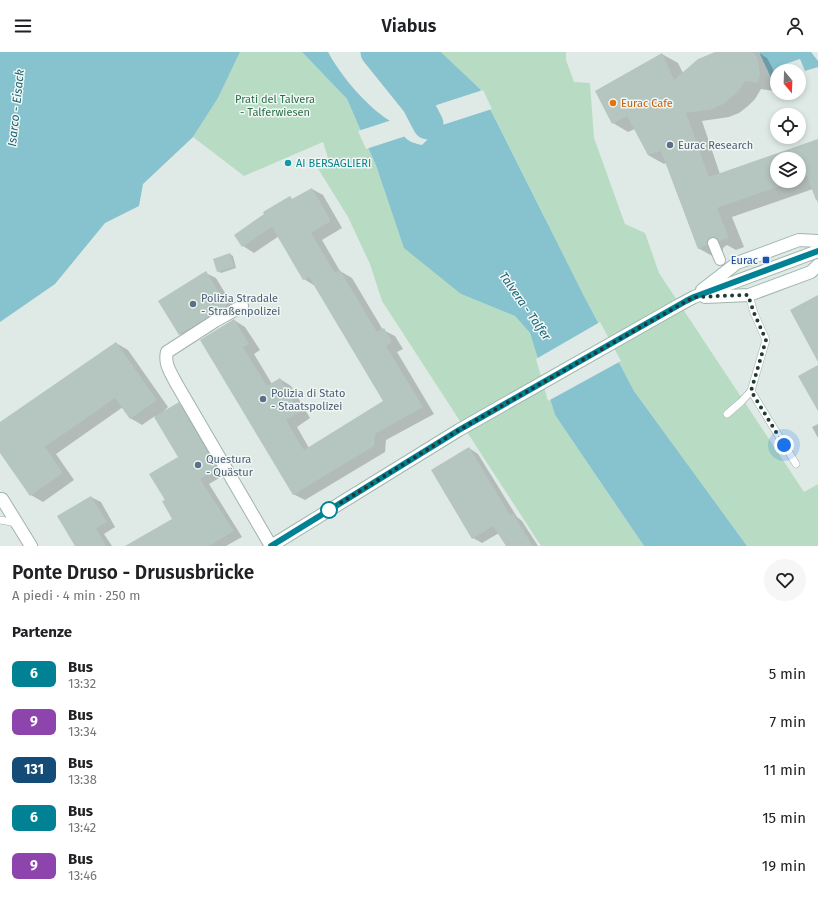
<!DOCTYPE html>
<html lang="it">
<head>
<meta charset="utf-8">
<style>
	:root { --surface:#fff; --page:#f6f6f6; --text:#202124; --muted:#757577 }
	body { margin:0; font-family:"Fira Sans",sans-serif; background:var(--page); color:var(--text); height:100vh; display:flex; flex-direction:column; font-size:15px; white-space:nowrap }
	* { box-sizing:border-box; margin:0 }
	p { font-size:13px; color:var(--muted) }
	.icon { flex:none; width:22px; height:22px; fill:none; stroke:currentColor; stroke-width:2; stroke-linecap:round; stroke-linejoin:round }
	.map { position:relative; height:494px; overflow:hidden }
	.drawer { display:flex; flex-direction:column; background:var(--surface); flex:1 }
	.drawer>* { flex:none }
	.badge { padding:0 8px; border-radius:6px; font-size:14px; line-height:26px }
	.needle { width:26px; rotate:161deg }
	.fabs { position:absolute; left:770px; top:12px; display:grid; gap:8px }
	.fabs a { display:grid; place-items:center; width:36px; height:36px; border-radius:50%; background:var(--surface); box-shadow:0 2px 6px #0003; font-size:20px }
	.you { position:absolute; width:20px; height:20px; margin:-10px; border:3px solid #fff; border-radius:50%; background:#1a73e8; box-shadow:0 0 0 6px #1a73e833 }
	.map>.badge { position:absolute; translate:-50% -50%; box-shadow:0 0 0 2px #fff }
	h2 { padding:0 12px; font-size:15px; line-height:36px }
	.round { display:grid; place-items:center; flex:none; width:42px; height:42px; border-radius:21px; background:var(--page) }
	.headline { display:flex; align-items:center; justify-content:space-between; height:68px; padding:0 12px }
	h1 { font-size:19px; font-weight:600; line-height:30px }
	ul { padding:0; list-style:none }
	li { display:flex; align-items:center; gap:12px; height:48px; padding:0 12px }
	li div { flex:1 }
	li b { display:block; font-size:15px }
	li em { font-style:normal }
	li .badge { min-width:44px; font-weight:700; text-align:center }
	header { display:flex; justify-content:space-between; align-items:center; height:52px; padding:0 12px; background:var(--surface); font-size:18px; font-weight:600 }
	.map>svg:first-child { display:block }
	.green { fill:#b8dcc3 }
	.water { fill:#87c2cf }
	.pier { fill:#dfeae6 }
	.shadow { fill:#0003; fill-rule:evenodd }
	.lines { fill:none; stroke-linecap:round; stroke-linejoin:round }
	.river { stroke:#87c2cf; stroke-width:31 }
	.building { fill:#b5c5bf }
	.service-casing { stroke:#a2b2ad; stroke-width:8 }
	.pedestrian-casing { stroke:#a2b2ad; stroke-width:12 }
	.minor-casing { stroke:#a2b2ad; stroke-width:14 }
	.secondary-casing { stroke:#9eb6ae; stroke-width:14 }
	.service { stroke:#fff; stroke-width:7 }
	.pedestrian { stroke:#fff; stroke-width:10 }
	.minor { stroke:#fff; stroke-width:12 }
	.secondary { stroke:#fff; stroke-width:12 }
	.line-casing { stroke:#fff; stroke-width:9 }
	.line { stroke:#008294; stroke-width:6 }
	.walk { stroke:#203a34; stroke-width:4; stroke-dasharray:0 7.2 }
	.food-dot { fill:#e8710a; stroke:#f0f7f4; stroke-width:1.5 }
	.service-dot { fill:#5c6f8a; stroke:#f0f7f4; stroke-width:1.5 }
	.culture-dot { fill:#0f9aa8; stroke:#f0f7f4; stroke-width:1.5 }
	.transit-dot { fill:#1a4fb4; stroke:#f0f7f4; stroke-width:1.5 }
	.stop-dot { fill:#fff; stroke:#008294; stroke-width:2 }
	.labels { text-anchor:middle; stroke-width:3; stroke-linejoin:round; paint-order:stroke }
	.park-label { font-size:11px; fill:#2b7048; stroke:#f0f7f4 }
	.food-label { font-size:11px; fill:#c56008; stroke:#f0f7f4; text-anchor:start }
	.service-label { font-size:11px; fill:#4e5e75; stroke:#f0f7f4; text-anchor:start }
	.culture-label { font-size:11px; fill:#0d838f; stroke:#f0f7f4; text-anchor:start }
	.transit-label { font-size:11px; fill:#164399; stroke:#f0f7f4; text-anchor:end }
	.water-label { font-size:12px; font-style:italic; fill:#1c6375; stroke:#f0f7f4 }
</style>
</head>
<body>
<header><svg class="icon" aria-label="menu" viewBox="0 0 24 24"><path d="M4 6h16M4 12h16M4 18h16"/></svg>Viabus<svg class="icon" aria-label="person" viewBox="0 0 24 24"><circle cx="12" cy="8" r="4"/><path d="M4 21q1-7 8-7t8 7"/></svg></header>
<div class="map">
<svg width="818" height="494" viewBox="0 0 818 494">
	<rect width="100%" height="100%" fill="#dfeae6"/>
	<g class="green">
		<polygon points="240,0 302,0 347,47 377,116 461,242 515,264 530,281 555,363 644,494 541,494 382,249 370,212 348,165 317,115 329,109 323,90 244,124 193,85 218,46"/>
		<polygon points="441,0 566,0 566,8 574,30 590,31 594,86 625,172 645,181 659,221 804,440 818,432 818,494 747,494 634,339 584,244 480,37"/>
	</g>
	<g class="water">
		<polygon points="0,0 240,0 218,46 193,85 143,132 139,154 105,171 55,232 0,270"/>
		<path d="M302,0h26c12,22 29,42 47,58 6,5 12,9 18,13 13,11 8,18 29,22l8,-8v-7l-11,-22 -9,-4 -6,-23 -38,-29h75l39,37 104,207 50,95 113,155h-103l-89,-131 -25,-82 -15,-17 -54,-22 -57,-46 -27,-80 -30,-69z"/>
		<polygon points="759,0 811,0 818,9 818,15 805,19 800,7 785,12 787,19 777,19 777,29 773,30"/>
	</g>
	<g class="pier">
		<polygon points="483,38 492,57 427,78 418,59"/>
		<polygon points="392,68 396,71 406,84 366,97 358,79"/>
		<polygon points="600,270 621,309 548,349 536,307"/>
	</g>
	<g class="shadow">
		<path d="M719,0h39l9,6 5,9 3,8 1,9 -2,7 -13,-2 -6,10 -7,7 -9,7 -10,4 -27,4 18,53 98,-34v63l-5,-14 -81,28 12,30 -8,3 -9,-5 -4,3v6l-9,3 -16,-9 -32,-85 -2,1 -16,-9 -13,-26 -7,3 -15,-9 49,-69 16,9 5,10zM777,107h22v22h-22z"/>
		<polygon points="312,137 323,143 342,176 322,188 340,219 352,226 383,278 395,284 403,297 397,300 434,362 386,388 385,400 305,448 293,442 201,288 234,268 245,275 260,298 254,302 272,332 280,327 291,334 310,366 297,375 309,396 385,349 315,234 304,227 279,184 254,201 243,194 290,146 293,147"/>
		<polygon points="230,202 233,204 236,216 221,221 218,219"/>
		<polygon points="206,221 216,226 236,259 189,288 180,282 160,249"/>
		<polygon points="116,291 128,298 168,355 164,359 164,360 179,352 188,357 226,422 209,432 242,485 226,494 139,494 173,467 166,448 179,405 155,364 142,373 130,366 123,355 56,402 74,428 43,450 31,443 0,399 0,372"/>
		<polygon points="818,372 818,386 812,375"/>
		<polygon points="469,396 478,402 517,465 522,469 538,494 507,494 499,481 482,491 473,486"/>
		<polygon points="91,445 101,450 115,475 104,482 112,494 77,494"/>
	</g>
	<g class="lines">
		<polyline class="river" points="376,0 417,51 428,72"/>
	</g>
	<g class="building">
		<polygon points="715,0 753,0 757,5 759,13 760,22 758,31 745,29 739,38 732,45 723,52 713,57 686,61 709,125 818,87 818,148 816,148 807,124 799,127 799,107 777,107 777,129 794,129 717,156 729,186 719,189 717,186 711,185 708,187 707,193 698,197 661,99 648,103 627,64 612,72 595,39 662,1 674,28 698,7"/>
		<polygon points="312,136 331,169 311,181 335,221 340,218 377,280 384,276 392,290 386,294 423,355 375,382 374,394 293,443 200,288 234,267 249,292 243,295 267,334 280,326 300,360 286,368 304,398 383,349 309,225 303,228 272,175 242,195 234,183 264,162 263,160 290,144 292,147"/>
		<polygon points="230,201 234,215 217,220 213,207"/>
		<polygon points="206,219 227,254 179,283 158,249"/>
		<polygon points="818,243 818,310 790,258"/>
		<polygon points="116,290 157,348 130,367 115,346 45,395 63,421 30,444 0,401 0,370"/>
		<polygon points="818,313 818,359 798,324"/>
		<polygon points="179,350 217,417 200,427 234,479 209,494 125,494 172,467 162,449 165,448 149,422 178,405 154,365"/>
		<polygon points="469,395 510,463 513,462 533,494 506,494 493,474 472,487 431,418"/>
		<polygon points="91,444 107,470 96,476 106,494 75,494 57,464"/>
	</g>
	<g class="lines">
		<defs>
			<g id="service">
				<polyline points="749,243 754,261 766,288 751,339 796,412"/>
				<polyline points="727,362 741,350 751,339"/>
				<polyline points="0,468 17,471"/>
			</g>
			<polyline id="pedestrian" points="713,191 720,208"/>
			<g id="minor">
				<path d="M242,254l-27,15 -48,31c-3,12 4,21 9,31l95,163"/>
				<polyline points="2,447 31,494"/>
			</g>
			<g id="secondary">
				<polyline points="702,238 737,211 799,188 818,189"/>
				<polyline points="705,245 749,243 811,220 818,213"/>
				<polyline points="271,494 459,378 679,253 694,245 818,199"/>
			</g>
		</defs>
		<use href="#service" class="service-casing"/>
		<use href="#pedestrian" class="pedestrian-casing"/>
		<use href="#minor" class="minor-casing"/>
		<use href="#secondary" class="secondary-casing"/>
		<use href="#service" class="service"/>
		<use href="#pedestrian" class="pedestrian"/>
		<use href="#minor" class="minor"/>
		<use href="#secondary" class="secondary"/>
	</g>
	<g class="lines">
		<defs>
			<polyline id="line" points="271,494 459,378 686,249 694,245 818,199"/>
		</defs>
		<use href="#line" class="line-casing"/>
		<use href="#line" class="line"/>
		<polyline class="walk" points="329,458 326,460 459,378 694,245 748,243 754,261 766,288 751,339 784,393"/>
	</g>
	<circle class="food-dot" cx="613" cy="51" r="4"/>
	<g class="service-dot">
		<circle cx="670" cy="93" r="4"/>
		<circle cx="193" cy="252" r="4"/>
		<circle cx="263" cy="347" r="4"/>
		<circle cx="198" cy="413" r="4"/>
	</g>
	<circle class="culture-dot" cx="288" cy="111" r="4"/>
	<rect class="transit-dot" x="762" y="204" width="8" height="8" rx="2"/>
	<circle class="stop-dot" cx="329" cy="458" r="8"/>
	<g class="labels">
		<g class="park-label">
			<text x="275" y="51">Prati del Talvera<tspan x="275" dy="13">- Talferwiesen</tspan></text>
		</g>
		<g class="food-label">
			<text x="621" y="55">Eurac Cafe</text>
		</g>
		<g class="service-label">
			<text x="678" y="97">Eurac Research</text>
			<text x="201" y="250">Polizia Stradale<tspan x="201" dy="13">- Straßenpolizei</tspan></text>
			<text x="271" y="345">Polizia di Stato<tspan x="271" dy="13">- Staatspolizei</tspan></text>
			<text x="206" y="411">Questura<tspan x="206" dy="13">- Quästur</tspan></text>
		</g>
		<g class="culture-label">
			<text x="296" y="115">AI BERSAGLIERI</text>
		</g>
		<g class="transit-label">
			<text x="758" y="212">Eurac</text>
		</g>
		<g class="water-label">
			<text transform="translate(16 56) rotate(-84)" y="4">Isarco - Eisack</text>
			<text transform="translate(525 254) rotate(55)" y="4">Talvera - Talfer</text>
		</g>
	</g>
</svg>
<div class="fabs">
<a><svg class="needle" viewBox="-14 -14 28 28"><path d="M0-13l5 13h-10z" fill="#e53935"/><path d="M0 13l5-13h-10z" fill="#757577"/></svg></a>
<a><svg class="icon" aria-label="locate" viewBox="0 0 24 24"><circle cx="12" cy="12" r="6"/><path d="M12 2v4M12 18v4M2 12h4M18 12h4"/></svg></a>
<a><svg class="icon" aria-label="layers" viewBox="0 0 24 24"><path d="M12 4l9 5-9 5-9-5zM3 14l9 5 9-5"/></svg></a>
</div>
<div class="you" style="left:784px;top:393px"></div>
</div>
<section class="drawer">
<div class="headline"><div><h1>Ponte Druso - Drususbrücke</h1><p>A piedi · 4 min · 250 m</p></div><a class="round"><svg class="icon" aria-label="heart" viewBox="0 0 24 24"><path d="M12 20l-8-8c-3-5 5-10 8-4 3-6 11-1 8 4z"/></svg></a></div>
<h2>Partenze</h2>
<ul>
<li><span class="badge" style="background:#008294;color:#fff">6</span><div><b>Bus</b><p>13:32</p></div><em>5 min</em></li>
<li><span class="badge" style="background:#8e44ad;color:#fff">9</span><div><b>Bus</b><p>13:34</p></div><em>7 min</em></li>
<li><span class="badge" style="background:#144c77;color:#fff">131</span><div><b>Bus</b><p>13:38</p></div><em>11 min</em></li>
<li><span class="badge" style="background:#008294;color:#fff">6</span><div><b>Bus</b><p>13:42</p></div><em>15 min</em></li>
<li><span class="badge" style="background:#8e44ad;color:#fff">9</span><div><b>Bus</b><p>13:46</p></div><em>19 min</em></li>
</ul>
</section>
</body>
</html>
